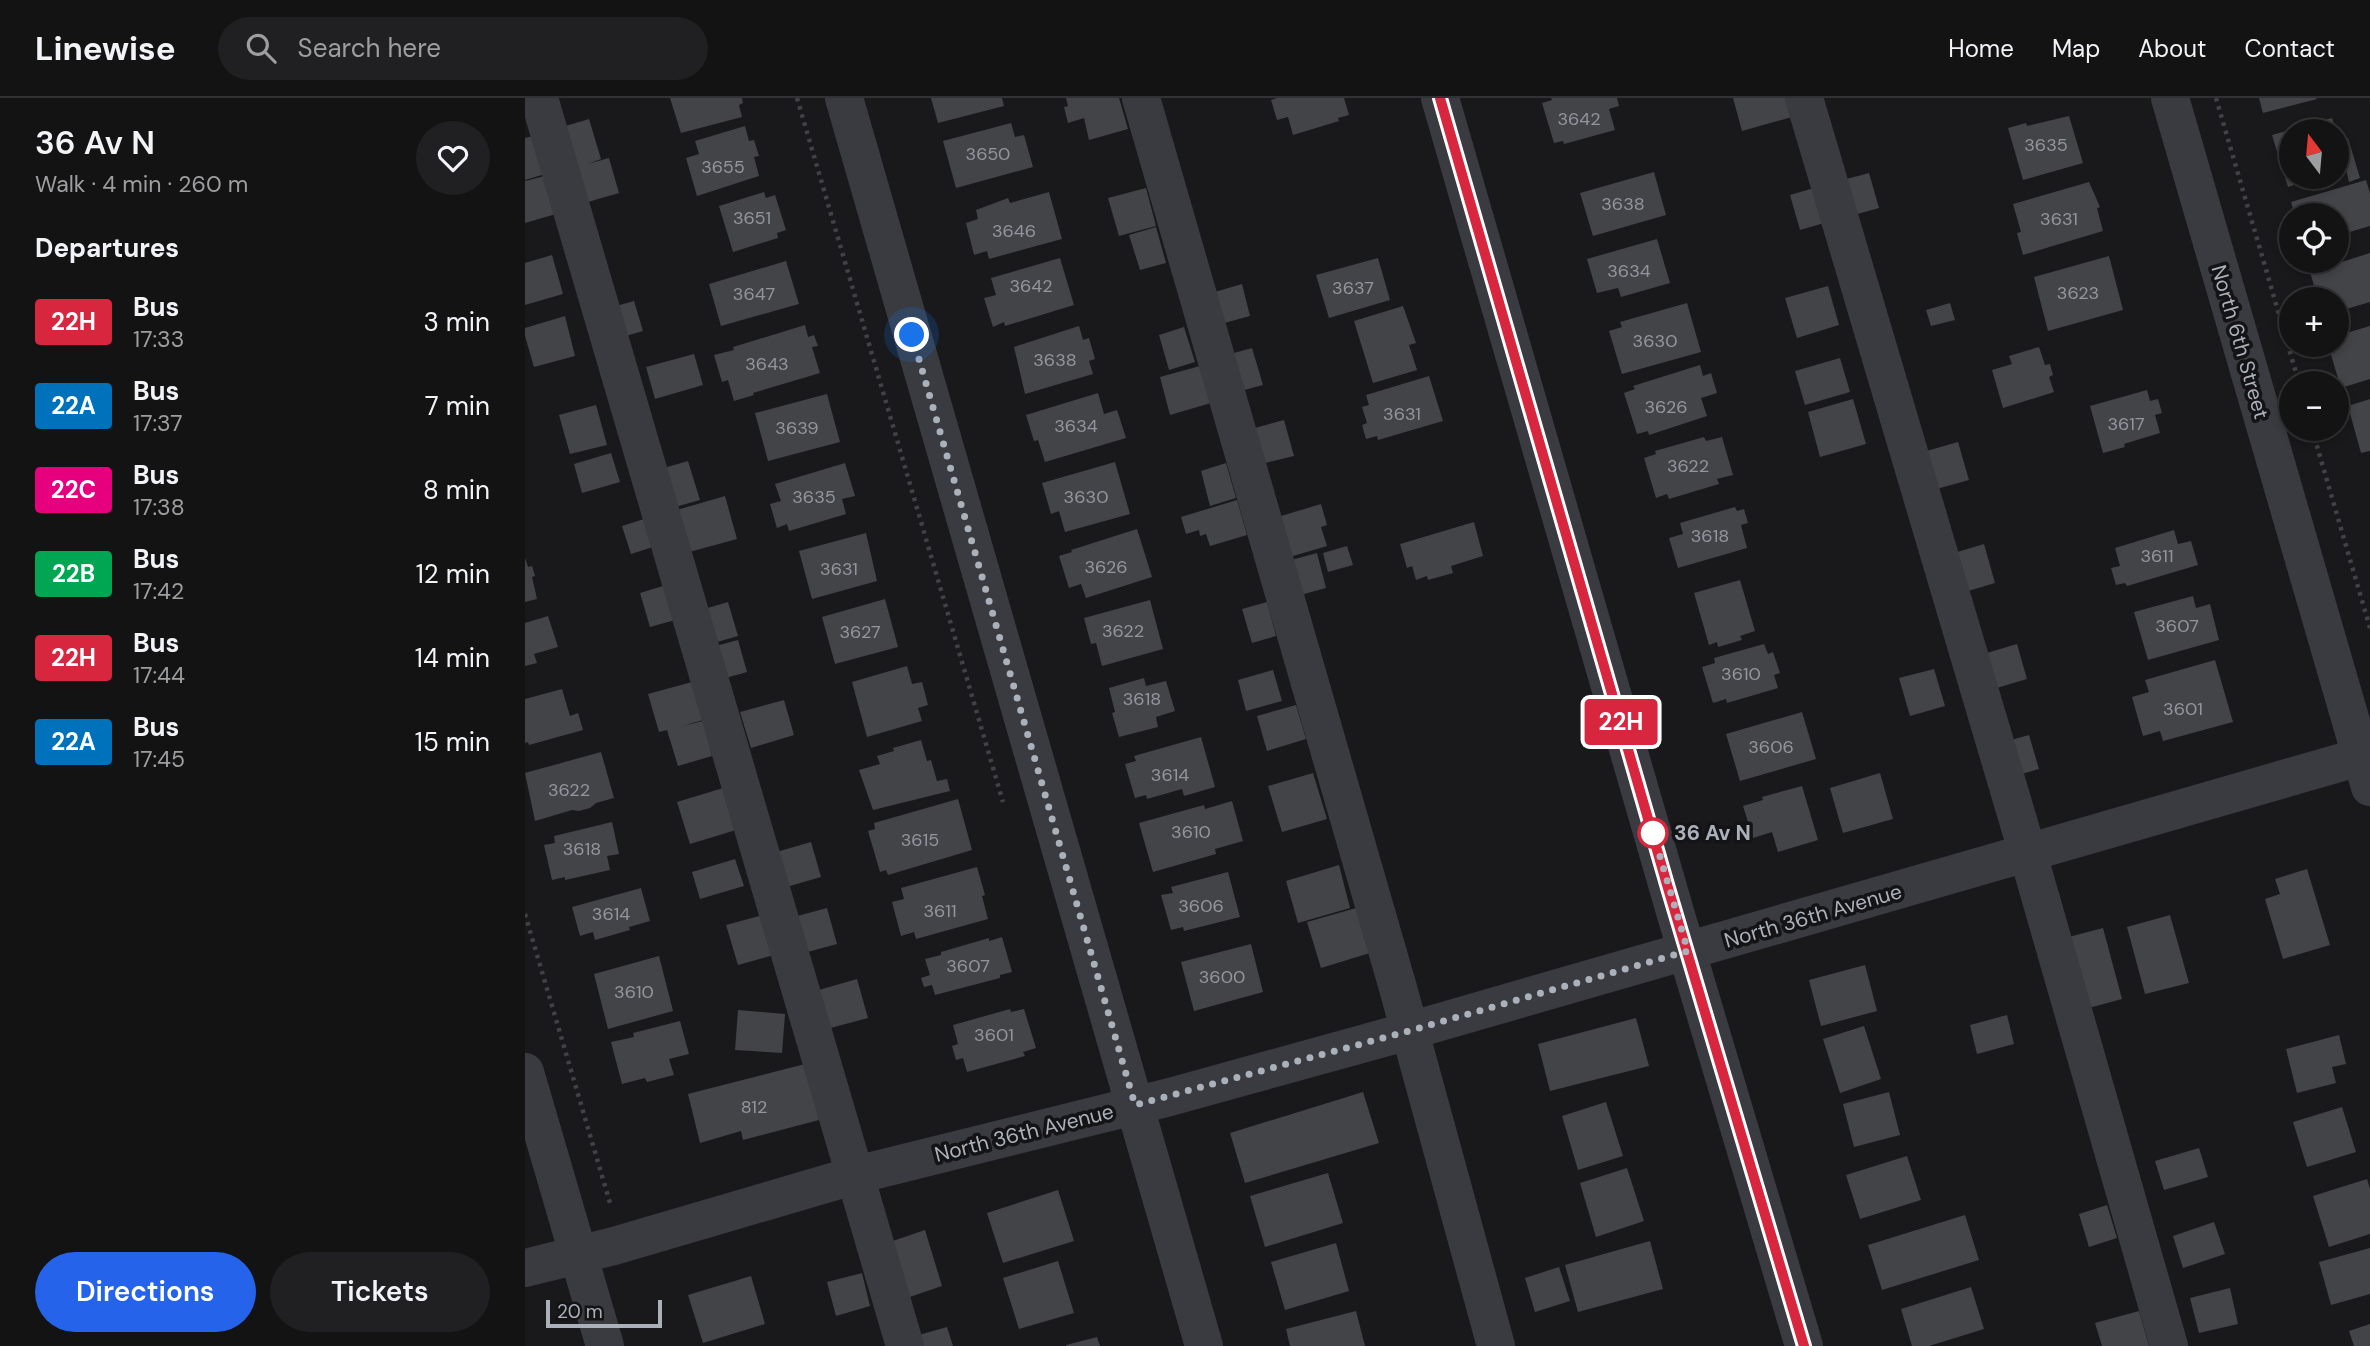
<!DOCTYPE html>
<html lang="en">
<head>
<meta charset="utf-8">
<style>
	:root { --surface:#131314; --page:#202022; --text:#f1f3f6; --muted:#9d9ea0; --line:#323234; --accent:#2563eb }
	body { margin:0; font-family:"DM Sans",sans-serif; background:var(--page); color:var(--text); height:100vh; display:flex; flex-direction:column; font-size:26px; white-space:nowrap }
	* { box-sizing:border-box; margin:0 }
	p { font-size:23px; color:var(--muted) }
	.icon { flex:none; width:38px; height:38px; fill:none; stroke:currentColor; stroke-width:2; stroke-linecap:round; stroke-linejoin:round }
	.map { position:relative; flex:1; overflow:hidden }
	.panel { display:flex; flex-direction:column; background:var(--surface); width:525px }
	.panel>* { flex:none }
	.badge { padding:0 14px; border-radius:5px; font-size:24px; line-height:46px }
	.needle { width:46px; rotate:344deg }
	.tools { position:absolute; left:1754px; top:21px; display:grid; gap:14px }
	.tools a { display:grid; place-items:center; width:70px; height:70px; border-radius:50%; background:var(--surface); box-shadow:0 4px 10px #0003,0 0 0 2px var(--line); font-size:35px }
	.scale { position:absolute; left:21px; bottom:18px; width:116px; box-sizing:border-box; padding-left:7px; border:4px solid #abb1bb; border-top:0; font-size:19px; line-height:24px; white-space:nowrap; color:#abb1bb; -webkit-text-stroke:5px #141416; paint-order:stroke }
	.you { position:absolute; width:35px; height:35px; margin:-18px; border:5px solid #fff; border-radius:50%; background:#1a73e8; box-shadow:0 0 0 10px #1a73e833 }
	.map>.badge { position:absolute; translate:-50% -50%; box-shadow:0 0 0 4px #fff }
	h2 { padding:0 35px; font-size:26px; line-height:63px }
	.round { display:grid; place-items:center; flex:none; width:74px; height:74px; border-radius:37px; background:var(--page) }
	.headline { display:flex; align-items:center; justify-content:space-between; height:119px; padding:0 35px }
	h1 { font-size:33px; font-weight:600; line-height:52px }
	.action { display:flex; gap:14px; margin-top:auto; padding:14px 35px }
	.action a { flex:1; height:80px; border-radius:42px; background:var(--accent); color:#fff; font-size:28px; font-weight:600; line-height:80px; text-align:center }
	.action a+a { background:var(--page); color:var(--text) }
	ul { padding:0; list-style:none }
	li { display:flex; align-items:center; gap:21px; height:84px; padding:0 35px }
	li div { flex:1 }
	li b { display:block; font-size:26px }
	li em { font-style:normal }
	li .badge { min-width:77px; font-weight:700; text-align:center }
	header { display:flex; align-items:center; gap:42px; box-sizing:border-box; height:98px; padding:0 35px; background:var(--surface); border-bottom:2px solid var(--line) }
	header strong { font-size:33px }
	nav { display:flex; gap:38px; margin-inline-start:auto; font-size:24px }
	.search { width:490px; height:63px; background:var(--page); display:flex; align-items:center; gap:18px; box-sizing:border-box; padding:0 24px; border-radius:38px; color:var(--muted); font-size:26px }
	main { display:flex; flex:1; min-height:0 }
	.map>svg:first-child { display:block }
	.building { fill:#434448 }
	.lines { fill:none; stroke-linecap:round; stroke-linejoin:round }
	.path { stroke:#404247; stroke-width:4.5; stroke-dasharray:3.5 5; stroke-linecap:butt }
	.minor { stroke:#3a3b40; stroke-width:38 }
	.line-casing { stroke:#fff; stroke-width:16 }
	.line { stroke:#d7263d; stroke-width:10 }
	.walk { stroke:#abb1bb; stroke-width:7; stroke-dasharray:0 12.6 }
	.stop-dot { fill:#fff; stroke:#d7263d; stroke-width:3.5 }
	.labels { text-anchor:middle; stroke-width:7; stroke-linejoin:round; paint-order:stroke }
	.number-label { font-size:18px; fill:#91969e }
	.street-label { font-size:21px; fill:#abb1bb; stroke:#141416 }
	.stop-label { font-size:21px; font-weight:bold; fill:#abb1bb; stroke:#141416; text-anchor:start }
</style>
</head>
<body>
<header>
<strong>Linewise</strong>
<div class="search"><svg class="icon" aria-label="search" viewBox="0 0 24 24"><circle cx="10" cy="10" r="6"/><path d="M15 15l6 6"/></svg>Search here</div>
<nav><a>Home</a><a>Map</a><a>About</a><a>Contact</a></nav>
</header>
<main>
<section class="panel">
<div class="headline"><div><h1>36 Av N</h1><p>Walk · 4 min · 260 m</p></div><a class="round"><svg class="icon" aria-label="heart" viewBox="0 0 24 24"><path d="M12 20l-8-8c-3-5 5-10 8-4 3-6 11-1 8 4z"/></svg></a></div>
<h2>Departures</h2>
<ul>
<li><span class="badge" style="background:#d7263d;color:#fff">22H</span><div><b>Bus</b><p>17:33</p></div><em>3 min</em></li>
<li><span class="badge" style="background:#0072bc;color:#fff">22A</span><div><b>Bus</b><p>17:37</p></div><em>7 min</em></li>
<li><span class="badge" style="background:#e6007e;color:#fff">22C</span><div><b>Bus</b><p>17:38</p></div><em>8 min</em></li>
<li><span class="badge" style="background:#00a651;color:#fff">22B</span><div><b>Bus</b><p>17:42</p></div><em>12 min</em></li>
<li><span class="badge" style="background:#d7263d;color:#fff">22H</span><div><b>Bus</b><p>17:44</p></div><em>14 min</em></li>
<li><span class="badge" style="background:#0072bc;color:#fff">22A</span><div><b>Bus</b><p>17:45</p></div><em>15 min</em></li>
</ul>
<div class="action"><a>Directions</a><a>Tickets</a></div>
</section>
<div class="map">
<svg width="1845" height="1248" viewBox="0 0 1845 1248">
	<rect width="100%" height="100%" fill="#19191b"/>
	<g class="building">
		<polygon points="145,0 217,0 218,5 214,7 217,19 156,35"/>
		<polygon points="406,0 477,0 479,8 413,25"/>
		<polygon points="541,0 594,0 603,31 564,42 559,20 543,25 539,9 543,8"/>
		<polygon points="752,0 819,0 824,17 813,20 814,23 768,37 763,19 752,22 746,2"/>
		<polygon points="1026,0 1092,0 1094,8 1084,11 1090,32 1039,46 1038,43 1029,45 1017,5 1027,2"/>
		<polygon points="1208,0 1262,0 1267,19 1217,33"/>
		<polygon points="1734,0 1791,0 1792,1 1738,15"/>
		<polygon points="1544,18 1558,65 1498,82 1483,30 1501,25 1502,28"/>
		<polygon points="1807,20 1811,33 1766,33 1766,79 1794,79 1763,89 1747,37"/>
		<polygon points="64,21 76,61 62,66 84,60 94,95 56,106 34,30"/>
		<polygon points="486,25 490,39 499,37 508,69 431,90 418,43"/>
		<polygon points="220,28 224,43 229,42 234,58 229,59 234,78 172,98 161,60 174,56 170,43"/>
		<polygon points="1812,37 1814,43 1823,40 1835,80 1824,84 1821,71 1811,74"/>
		<polygon points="8,38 20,76 0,82 0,40"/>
		<polygon points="1129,74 1141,117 1068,138 1055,95"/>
		<polygon points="1344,75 1354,110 1325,118 1314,83"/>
		<polygon points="20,78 31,116 0,125 0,83"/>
		<polygon points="1841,82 1845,95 1845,128 1811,138 1811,117 1770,117 1766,104"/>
		<polygon points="1564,84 1575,109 1572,110 1578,133 1498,157 1492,135 1496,134 1488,106"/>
		<polygon points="621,90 631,128 594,138 583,100"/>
		<polygon points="1289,90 1299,125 1275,132 1265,97"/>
		<polygon points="239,94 241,100 250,97 261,132 252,135 253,140 208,154 194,108"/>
		<polygon points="524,94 537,141 464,161 462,153 449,157 441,125 453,121 451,112 483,100 485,105"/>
		<polygon points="631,129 641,165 615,172 604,137"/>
		<polygon points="1132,141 1145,185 1096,199 1093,190 1072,195 1062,161"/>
		<polygon points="1845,155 1845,204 1811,214 1811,201 1793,201 1785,174"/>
		<polygon points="27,157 38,196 0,207 0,165"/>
		<polygon points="1584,158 1598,212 1523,233 1509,179"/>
		<polygon points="535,160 549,207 480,228 479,224 468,229 459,200 471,197 466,180"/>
		<polygon points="853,160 865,202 804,220 791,177"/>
		<polygon points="261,163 274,206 196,228 184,186"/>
		<polygon points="717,186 725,218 692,227 683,196"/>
		<polygon points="1303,188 1314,227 1272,240 1260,200"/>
		<polygon points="109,203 118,233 94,240 84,210"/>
		<polygon points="1162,205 1176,254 1097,276 1084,233 1097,229 1095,224"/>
		<polygon points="1425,205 1430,222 1406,228 1401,212"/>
		<polygon points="878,208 891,245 884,247 892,272 848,285 829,223"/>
		<polygon points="40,218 50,258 9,269 0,238 0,230"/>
		<polygon points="280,227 283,239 289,237 293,248 287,249 295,275 228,295 229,297 209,303 203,282 197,284 189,257 209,252 208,249"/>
		<polygon points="554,228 558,242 564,240 570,261 564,263 568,276 500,296 489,249"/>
		<polygon points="1845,228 1845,281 1816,290 1803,247 1811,247 1811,238"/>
		<polygon points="659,229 670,264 644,272 634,237"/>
		<polygon points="1514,249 1520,267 1525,266 1528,277 1524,279 1529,294 1478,310 1467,272 1487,266 1484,258"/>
		<polygon points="727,250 738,287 708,295 698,258"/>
		<polygon points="169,256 178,287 130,301 121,269"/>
		<polygon points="1315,260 1325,294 1280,307 1270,273"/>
		<polygon points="1175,267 1178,278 1186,275 1192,295 1176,300 1182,318 1124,337 1123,333 1112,336 1099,295 1110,291 1108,288"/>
		<polygon points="675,268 686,305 645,317 635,279"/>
		<polygon points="904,278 918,323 853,342 852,338 841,341 837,327 842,325 837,309 844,307 841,297"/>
		<polygon points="1622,292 1625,303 1633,301 1637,315 1630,317 1635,335 1599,346 1600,349 1578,355 1565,308"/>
		<polygon points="573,295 579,316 592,312 601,340 520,364 513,342 509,343 501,317"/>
		<polygon points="302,296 315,344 243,363 230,315"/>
		<polygon points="1328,301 1341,346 1295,359 1283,314"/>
		<polygon points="1845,301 1845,353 1836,355 1823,308"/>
		<polygon points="71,307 82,347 45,356 34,317"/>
		<polygon points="759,322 769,358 728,368 719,333"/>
		<polygon points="1179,339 1181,343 1197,339 1208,377 1192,381 1194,386 1144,401 1142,396 1131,400 1119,360 1131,356 1130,353"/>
		<polygon points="1433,344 1444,382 1408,392 1398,354"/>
		<polygon points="86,355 95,384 57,395 49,366"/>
		<polygon points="163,363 175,402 143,411 132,372"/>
		<polygon points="590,364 605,416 540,434 534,413 526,416 517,385"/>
		<polygon points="320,365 330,398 317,401 321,416 264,433 262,426 252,430 245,406 256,403 250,386"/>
		<polygon points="701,365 711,400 685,408 676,373"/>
		<polygon points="200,398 212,441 157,456 145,414"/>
		<polygon points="712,402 722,437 685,448 681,436 675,438 674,432 661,436 656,419"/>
		<polygon points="796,406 802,427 796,429 802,448 758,461 746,421"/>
		<polygon points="1210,409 1212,413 1219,411 1223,425 1216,427 1222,450 1153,470 1144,440 1158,436 1155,425"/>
		<polygon points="119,421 128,449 106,456 97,428"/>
		<polygon points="949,424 958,458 926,468 928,475 903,482 902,478 891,482 887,468 882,470 875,446"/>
		<polygon points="612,431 627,479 561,500 556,486 544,490 534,458 547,454 546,452"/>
		<polygon points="1649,432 1653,446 1666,443 1673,467 1602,488 1600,485 1591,487 1586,470 1595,468 1590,450"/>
		<polygon points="341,435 352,483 287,501 274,453"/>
		<polygon points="1459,446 1470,485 1440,494 1429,455"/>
		<polygon points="822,448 828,467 803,474 798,455"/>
		<polygon points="792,455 801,490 768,499 759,464"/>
		<polygon points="0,460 3,469 7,468 10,478 7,479 12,501 0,504"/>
		<polygon points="1215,482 1230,533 1215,538 1217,542 1193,549 1192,544 1184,547 1169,495"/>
		<polygon points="141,487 150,522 125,529 115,495"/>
		<polygon points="1668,498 1671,510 1685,506 1694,542 1623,562 1609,514"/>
		<polygon points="360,501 373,549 310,566 297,519"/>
		<polygon points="625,502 638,551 577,568 571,545 566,546 559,520"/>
		<polygon points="203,504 213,538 185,546 176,512"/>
		<polygon points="742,504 751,538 727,545 717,511"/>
		<polygon points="23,518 33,549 9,556 12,565 0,568 0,525"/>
		<polygon points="213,542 222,574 197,581 187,549"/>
		<polygon points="1239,546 1243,556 1248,554 1255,575 1249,577 1253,590 1202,605 1201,601 1188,605 1177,569 1190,565 1189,560"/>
		<polygon points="1492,546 1502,581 1465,592 1455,557"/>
		<polygon points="1690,562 1708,624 1638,643 1635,633 1618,638 1607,599 1624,594 1620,582"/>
		<polygon points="382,568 387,586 397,584 403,607 393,610 397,623 342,639 327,584"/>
		<polygon points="1409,571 1420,608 1385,618 1374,580"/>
		<polygon points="748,572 757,603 721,613 713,582"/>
		<polygon points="619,580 621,588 641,583 650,613 631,619 633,629 594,639 587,615 590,614 584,590"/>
		<polygon points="167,584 178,622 157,628 178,623 187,658 153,668 142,632 134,634 123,596"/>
		<polygon points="37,591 45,618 53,615 58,632 4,647 3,644 0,645 0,601"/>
		<polygon points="259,602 269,637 226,650 215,614"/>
		<polygon points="771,607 781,641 742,653 732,618"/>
		<polygon points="1277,614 1291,661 1215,683 1201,636"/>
		<polygon points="1504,637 1514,671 1489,678 1479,644"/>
		<polygon points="676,639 690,689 659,698 657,691 622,701 621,697 610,700 600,666 611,663 609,658"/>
		<polygon points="396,642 402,663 406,662 412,683 422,681 425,693 348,712 334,672 355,666 352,658 369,653 368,650"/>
		<polygon points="76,654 89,700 71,705 65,710 54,713 47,712 10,723 0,675"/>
		<polygon points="788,675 802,721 757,734 743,688"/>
		<polygon points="1355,675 1368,721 1318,735 1305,690"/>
		<polygon points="1277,688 1293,742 1253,754 1247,734 1228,740 1218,708 1238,702 1237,699"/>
		<polygon points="198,690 211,732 165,746 152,704"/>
		<polygon points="433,701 447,752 363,777 361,772 355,774 343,733 350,731 349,725"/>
		<polygon points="707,703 718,743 690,751 691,756 628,774 614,725 679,707 680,711"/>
		<polygon points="87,724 94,756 82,758 85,772 40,782 40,779 27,782 19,747 30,745 29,738"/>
		<polygon points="286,744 296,779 258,790 248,755"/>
		<polygon points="210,761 219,788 175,801 167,774"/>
		<polygon points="814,767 825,810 773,825 761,783"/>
		<polygon points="452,769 460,797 457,798 463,821 391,841 389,834 376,838 367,804 379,801 376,790"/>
		<polygon points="1782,771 1805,847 1758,861 1740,801 1755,796 1750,781"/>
		<polygon points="703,774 715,819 659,833 658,829 646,832 636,797 648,795 646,789"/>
		<polygon points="116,790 125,823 104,829 105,832 70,842 68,834 55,838 47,809"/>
		<polygon points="302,810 312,846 275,856 265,820"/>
		<polygon points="831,810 845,855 796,870 782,824"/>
		<polygon points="238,817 249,857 213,867 201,827"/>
		<polygon points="1645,817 1664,885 1620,896 1602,829"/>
		<polygon points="1578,830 1597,901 1560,911 1540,840"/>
		<polygon points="477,839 487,874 475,877 475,880 410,897 407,887 399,889 396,880 405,877 400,861 416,857 416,854 464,840 464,843"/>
		<polygon points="726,846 738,894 669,913 656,864"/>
		<polygon points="134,858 148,913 83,931 69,876"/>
		<polygon points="1340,867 1352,913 1296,928 1284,882"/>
		<polygon points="332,881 343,920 298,932 287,894"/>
		<polygon points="485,911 486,914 499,911 511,950 498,954 500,958 442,974 438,960 431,962 427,948 433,946 428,927"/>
		<polygon points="213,912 260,916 257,955 210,952"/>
		<polygon points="1482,917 1489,946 1452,956 1445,927"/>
		<polygon points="1111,920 1124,968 1025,993 1013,946"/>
		<polygon points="155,923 164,956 144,961 149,977 122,984 120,980 97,986 86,944 109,939 108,935"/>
		<polygon points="1339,928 1356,981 1315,995 1298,941"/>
		<polygon points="1814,937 1821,966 1807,969 1811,985 1772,995 1761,951"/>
		<polygon points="280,966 294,1022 218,1042 216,1033 175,1045 163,996"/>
		<polygon points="838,994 854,1045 720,1085 705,1035"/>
		<polygon points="1364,994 1375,1037 1329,1049 1318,1006"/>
		<polygon points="1081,1004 1098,1058 1053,1072 1037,1018"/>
		<polygon points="1817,1009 1831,1054 1782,1069 1768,1024"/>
		<polygon points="1674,1050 1683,1079 1639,1092 1630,1063"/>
		<polygon points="1382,1058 1396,1102 1335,1121 1321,1077"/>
		<polygon points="1102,1070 1119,1123 1071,1139 1055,1085"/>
		<polygon points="803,1075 818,1125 740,1149 725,1098"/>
		<polygon points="1842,1081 1845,1091 1845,1136 1804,1149 1788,1098"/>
		<polygon points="533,1092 549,1143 478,1165 462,1115"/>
		<polygon points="1582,1107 1592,1140 1564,1149 1554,1116"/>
		<polygon points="1440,1117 1454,1162 1357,1192 1343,1147"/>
		<polygon points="1689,1124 1700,1156 1658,1170 1648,1138"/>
		<polygon points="400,1132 417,1188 376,1202 359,1146"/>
		<polygon points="1125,1143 1138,1191 1053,1214 1040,1167"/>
		<polygon points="811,1145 824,1193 760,1212 746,1164"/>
		<polygon points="1845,1150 1845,1196 1806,1207 1794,1164"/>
		<polygon points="533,1163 549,1215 494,1231 478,1180"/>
		<polygon points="1034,1169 1045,1203 1010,1214 1000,1180"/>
		<polygon points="337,1175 345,1208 311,1218 302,1184"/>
		<polygon points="226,1178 240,1226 178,1245 163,1197"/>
		<polygon points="1446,1189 1459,1231 1404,1248 1387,1248 1376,1211"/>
		<polygon points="1705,1190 1713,1226 1674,1235 1665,1200"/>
		<polygon points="831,1213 840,1248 765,1248 761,1231"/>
		<polygon points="1614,1213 1624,1248 1577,1248 1570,1225"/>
		<polygon points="1845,1226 1845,1248 1829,1248 1824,1233"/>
		<polygon points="422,1229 428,1248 390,1248 387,1239"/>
		<polygon points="572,1239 575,1248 541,1248 541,1247"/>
	</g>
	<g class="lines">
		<g class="path">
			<polyline points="272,0 478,704"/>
			<polyline points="1691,0 1774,285"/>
			<polyline points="1787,331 1845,530"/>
			<polyline points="0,816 85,1105 83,1107"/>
		</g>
		<g class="minor">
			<polyline points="14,0 380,1248"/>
			<polyline points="319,0 679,1248"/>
			<polyline points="616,0 873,890 971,1248"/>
			<polyline points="915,0 1151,817 1279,1248"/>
			<polyline points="1279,0 1503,756 1644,1248"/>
			<polyline points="1645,0 1845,689"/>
			<polyline points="0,974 80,1248"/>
			<polyline points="0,1170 89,1148 331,1077 645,999 884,933 1845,656"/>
		</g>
	</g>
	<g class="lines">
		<defs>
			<polyline id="line" points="915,0 1143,790 1279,1248"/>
		</defs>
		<use href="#line" class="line-casing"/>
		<use href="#line" class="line"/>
		<polyline class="walk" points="387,237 610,1007 884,933 1163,853 1128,735"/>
	</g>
	<circle class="stop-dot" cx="1128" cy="735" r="14"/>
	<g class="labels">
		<g class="number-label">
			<text x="1054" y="27">3642</text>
			<text x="1521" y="53">3635</text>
			<text x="463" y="62">3650</text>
			<text x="198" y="75">3655</text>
			<text x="1098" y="112">3638</text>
			<text x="227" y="126">3651</text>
			<text x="1534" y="127">3631</text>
			<text x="489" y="139">3646</text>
			<text x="1104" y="179">3634</text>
			<text x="506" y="194">3642</text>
			<text x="828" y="196">3637</text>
			<text x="1553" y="201">3623</text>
			<text x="229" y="202">3647</text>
			<text x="1130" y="249">3630</text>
			<text x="530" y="268">3638</text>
			<text x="242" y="272">3643</text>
			<text x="1141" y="315">3626</text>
			<text x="877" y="322">3631</text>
			<text x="1601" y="332">3617</text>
			<text x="551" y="334">3634</text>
			<text x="272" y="336">3639</text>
			<text x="1163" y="374">3622</text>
			<text x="289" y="405">3635</text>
			<text x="561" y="405">3630</text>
			<text x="1185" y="444">3618</text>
			<text x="1632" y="464">3611</text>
			<text x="581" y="475">3626</text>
			<text x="314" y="477">3631</text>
			<text x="1652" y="534">3607</text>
			<text x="598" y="539">3622</text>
			<text x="335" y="540">3627</text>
			<text x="1216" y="582">3610</text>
			<text x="617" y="607">3618</text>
			<text x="1658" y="617">3601</text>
			<text x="1246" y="655">3606</text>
			<text x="645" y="683">3614</text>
			<text x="44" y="698">3622</text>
			<text x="666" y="740">3610</text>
			<text x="395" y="748">3615</text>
			<text x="57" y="757">3618</text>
			<text x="676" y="814">3606</text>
			<text x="415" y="819">3611</text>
			<text x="86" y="822">3614</text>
			<text x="443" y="874">3607</text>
			<text x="697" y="885">3600</text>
			<text x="109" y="900">3610</text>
			<text x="469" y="943">3601</text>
			<text x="229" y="1015">812</text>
		</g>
		<g class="street-label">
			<text transform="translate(1715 244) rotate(74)" y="7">North 6th Street</text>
			<text transform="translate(1288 818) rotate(-16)" y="7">North 36th Avenue</text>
			<text transform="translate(499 1035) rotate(-14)" y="7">North 36th Avenue</text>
		</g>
		<g class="stop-label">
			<text x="1149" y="742">36 Av N</text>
		</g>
	</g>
</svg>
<div class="tools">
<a><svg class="needle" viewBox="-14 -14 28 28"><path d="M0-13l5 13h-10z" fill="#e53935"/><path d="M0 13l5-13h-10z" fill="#9d9ea0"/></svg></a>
<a><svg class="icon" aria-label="locate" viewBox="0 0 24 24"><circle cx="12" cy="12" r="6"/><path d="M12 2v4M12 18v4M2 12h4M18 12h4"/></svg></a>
<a>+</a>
<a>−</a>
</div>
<div class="scale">20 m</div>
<div class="you" style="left:387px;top:237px"></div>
<b class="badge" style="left:1096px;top:624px;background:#d7263d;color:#fff">22H</b>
</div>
</main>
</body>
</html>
